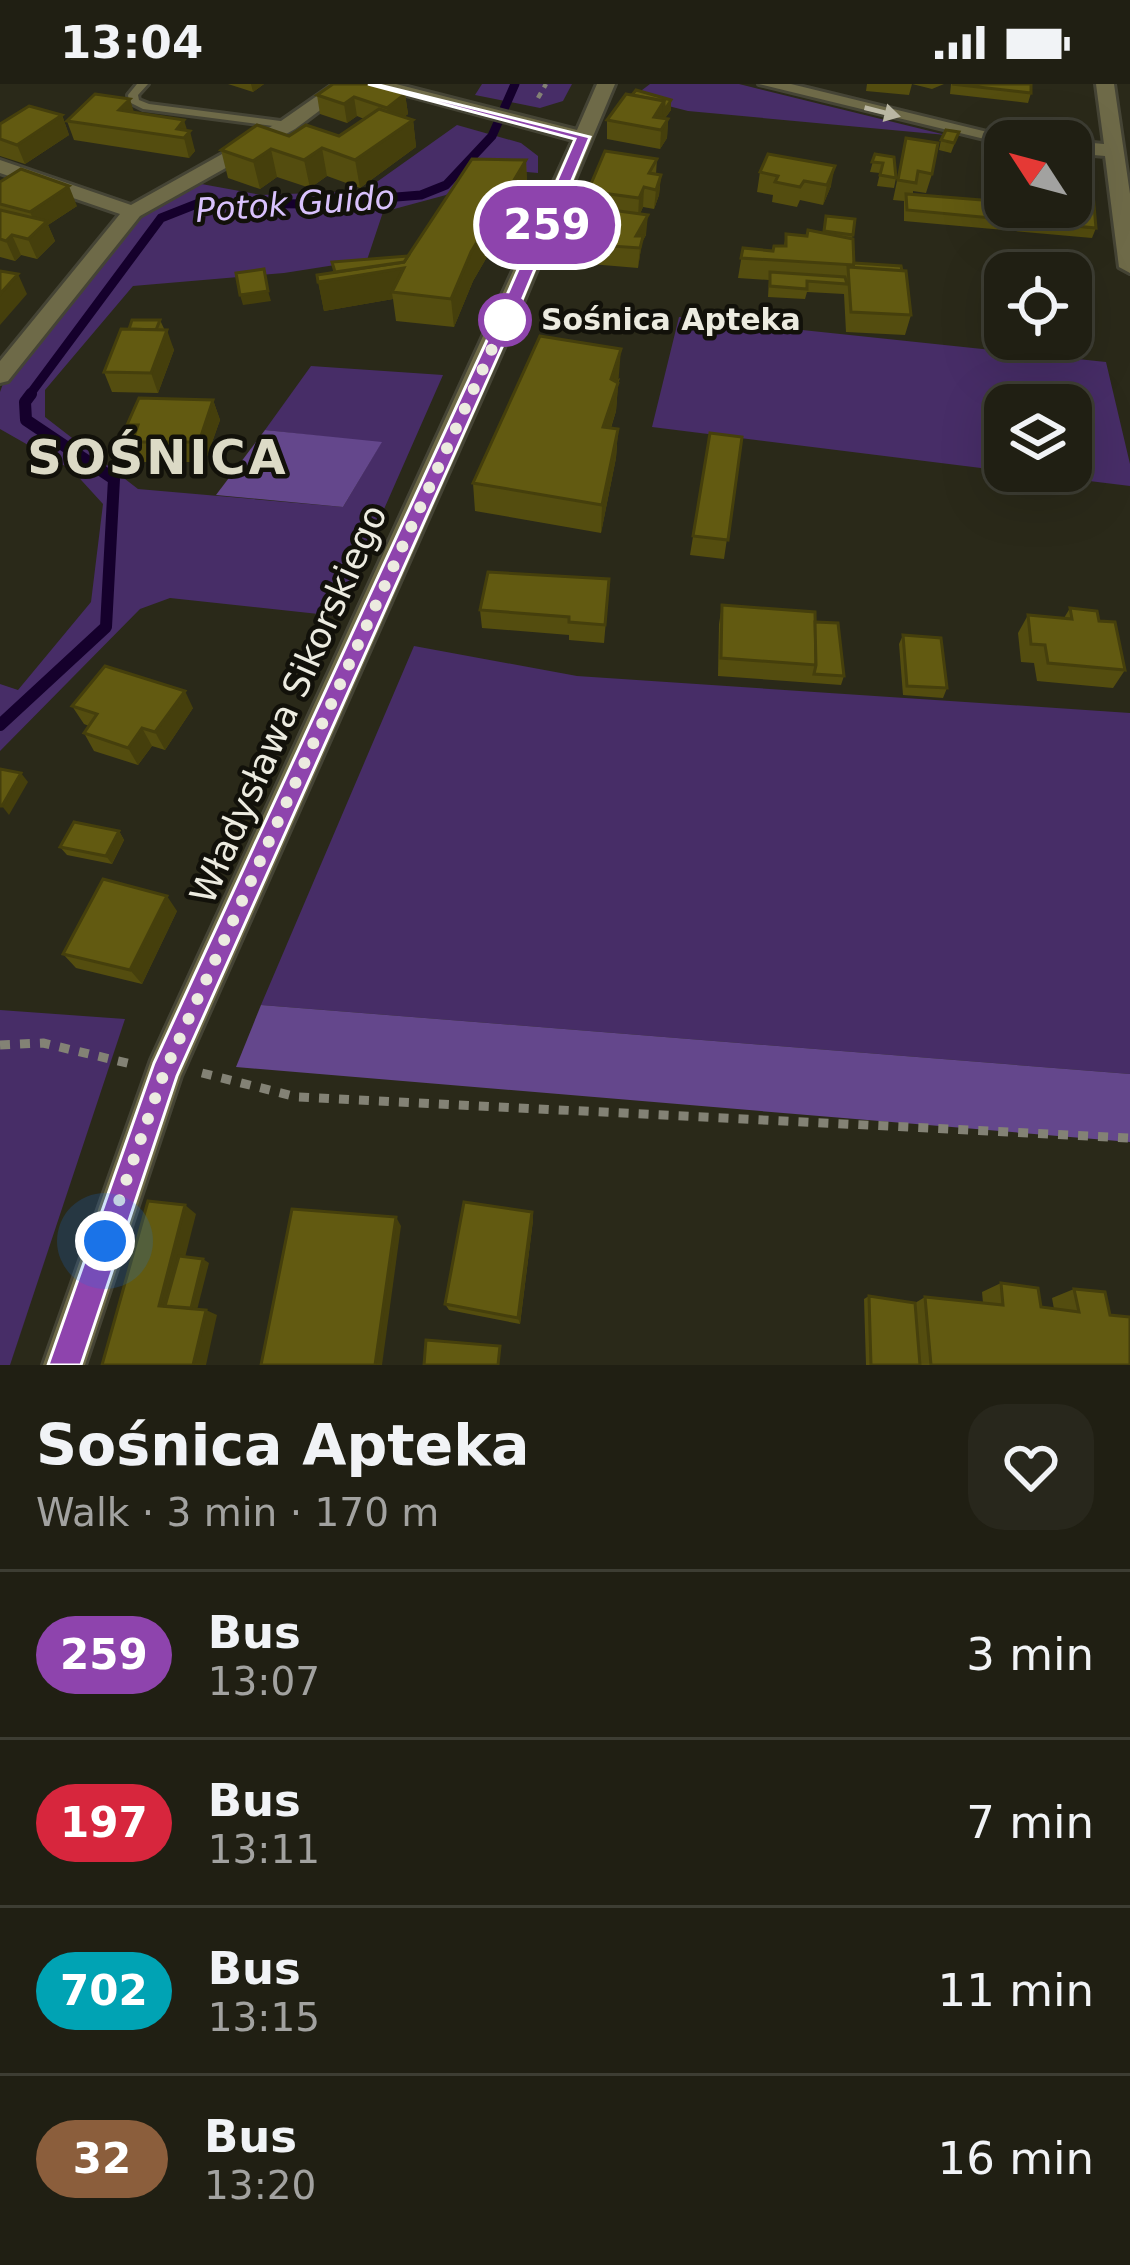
<!DOCTYPE html>
<html lang="en">
<head>
<meta charset="utf-8">
<style>
	:root { --surface:#201f13; --page:#28271c; --text:#f1f3f6; --muted:#a2a2a0; --line:#3d3d33 }
	body { margin:0; font-family:"DejaVu Sans",sans-serif; background:var(--page); color:var(--text); height:100vh; display:flex; flex-direction:column; font-size:45px; white-space:nowrap }
	* { box-sizing:border-box; margin:0 }
	p { font-size:39px; color:var(--muted) }
	.icon { flex:none; width:66px; height:66px; fill:none; stroke:currentColor; stroke-width:2; stroke-linecap:round; stroke-linejoin:round }
	.map { position:relative; height:1281px; overflow:hidden }
	.side { display:flex; flex-direction:column; background:var(--surface); flex:1 }
	.side>* { flex:none }
	.badge { padding:0 24px; border-radius:39px; font-size:42px; line-height:78px }
	.needle { width:78px; rotate:306deg }
	.fabs { position:absolute; left:984px; top:36px; display:grid; gap:24px }
	.fabs a { display:grid; place-items:center; width:108px; height:108px; border-radius:24px; background:var(--surface); box-shadow:0 12px 48px #0002,0 0 0 3px var(--line); font-size:60px }
	.you { position:absolute; width:60px; height:60px; margin:-30px; border:9px solid #fff; border-radius:50%; background:#1a73e8; box-shadow:0 0 0 18px #1a73e833 }
	.map>.badge { position:absolute; translate:-50% -50%; box-shadow:0 0 0 6px #fff }
	.round { display:grid; place-items:center; flex:none; width:126px; height:126px; border-radius:36px; background:var(--page) }
	.head { display:flex; align-items:center; justify-content:space-between; height:204px; padding:0 36px }
	h1 { font-size:57px; font-weight:700; line-height:90px }
	ul { padding:0; list-style:none }
	li { display:flex; align-items:center; gap:36px; height:168px; padding:0 36px; border-top:3px solid var(--line) }
	li div { flex:1 }
	li b { display:block; font-size:45px }
	li em { font-style:normal }
	li .badge { min-width:132px; font-weight:700; text-align:center }
	.status { display:flex; justify-content:space-between; align-items:center; height:84px; padding:0 60px; background:var(--surface); direction:ltr }
	.status svg { height:33px; fill:currentColor }
	.map>svg:first-child { display:block }
	.green { fill:#472d67 }
	.forest { fill:#64478c }
	.lines { fill:none; stroke-linecap:round; stroke-linejoin:round }
	.stream-far1 { stroke:#15002c; stroke-width:9 }
	.stream { stroke:#15002c; stroke-width:12 }
	.service-casing { stroke:#454435; stroke-width:6 }
	.minor-casing { stroke:#454435; stroke-width:6 }
	.tertiary-casing { stroke:#454435; stroke-width:6 }
	.path-far1 { stroke:#838275; stroke-width:4.5; stroke-dasharray:6 6; stroke-linecap:butt }
	.path { stroke:#838275; stroke-width:9; stroke-dasharray:10 10; stroke-linecap:butt }
	.service { fill:#6e6a48; fill-rule:evenodd }
	.minor { fill:#6e6a48; fill-rule:evenodd }
	.tertiary { fill:#6e6a48; fill-rule:evenodd }
	.wall { fill:#544d0f }
	.shaded-wall { fill:#453f0c }
	.building { fill:#625a11; stroke:#453f0c; stroke-width:3 }
	.oneway { fill:#bab7a3 }
	.line { fill:#8e44ad; stroke:#fff; stroke-width:3 }
	.walk { stroke:#ecebe0; stroke-width:12; stroke-dasharray:0 21.6 }
	.stop-dot { fill:#fff; stroke:#8e44ad; stroke-width:6 }
	.labels { text-anchor:middle; stroke-width:9; stroke-linejoin:round; paint-order:stroke }
	.far-stop-label { font-size:30px; font-weight:bold; fill:#ecebe0; stroke:#12110a; text-anchor:start }
	.far-water-label { font-size:33px; font-style:italic; fill:#d9c2fd; stroke:#12110a }
	.street-label { font-size:36px; fill:#ecebe0; stroke:#12110a }
	.district-label { font-size:48px; font-weight:bold; letter-spacing:3px; fill:#dcdac6; stroke:#12110a }
</style>
</head>
<body>
<div class="status"><b>13:04</b><svg viewBox="0 0 49 12"><path d="M0 12V9h3v3zM5 12V6h3v6zM10 12V3h3v9zM15 12V0h3v12zM26 1h20v11H26zM47 4h2v5h-2z"/></svg></div>
<div class="map">
<svg width="1130" height="1281" viewBox="0 0 1130 1281">
	<rect width="100%" height="100%" fill="#2a2919"/>
	<g class="green">
		<polygon points="482,0 572,0 563,17 540,24 475,11"/>
		<polygon points="650,0 739,0 946,51 688,27 633,13"/>
		<polygon points="457,41 521,59 538,72 538,89 481,84 446,111 383,128 367,176 284,189 133,202 45,306 45,333 138,405 343,423 381,359 265,346 311,282 443,291 337,532 170,514 140,525 0,667 0,600 18,606 91,518 103,420 72,386 0,345 0,308 5,294 139,135 196,99 261,111 364,107"/>
		<polygon points="679,233 1106,278 1130,380 1130,402 1007,387 1071,387 1071,321 1005,321 1005,387 652,343"/>
		<polygon points="414,562 577,592 1130,629 1130,990 261,921"/>
		<polygon points="0,926 125,935 10,1281 0,1281"/>
	</g>
	<g class="forest">
		<polygon points="265,346 382,358 343,423 216,411"/>
		<polygon points="261,921 1130,990 1130,1058 236,983"/>
	</g>
	<g class="lines">
		<polyline class="stream-far1" points="28,313 161,134 199,119 310,120 421,111 446,101 492,52 515,0"/>
		<polyline class="stream" points="0,641 106,543 114,395 26,336 25,318 31,310"/>
		<defs>
			<polygon id="service" points="137,0 148,0 138,11 139,16 149,20 288,38 294,41 288,44 143,25 129,18 128,11"/>
			<g id="minor">
				<polygon points="334,0 355,0 295,45 140,132 8,297 0,299 0,277 120,130 0,89 0,76 131,121 281,37"/>
				<polygon points="759,0 791,0 1024,57 1005,60"/>
				<polygon points="1096,0 1114,0 1130,110 1130,189 1119,183 1105,72 1071,69 1071,57 1104,60"/>
			</g>
			<polygon id="tertiary" points="366,0 396,0 577,46 597,0 615,0 509,252 181,992 85,1281 43,1281 151,976 573,56"/>
		</defs>
		<use href="#service" class="service-casing"/>
		<use href="#minor" class="minor-casing"/>
		<use href="#tertiary" class="tertiary-casing"/>
		<polyline class="path-far1" points="538,14 546,0"/>
		<g class="path">
			<polyline points="0,961 43,959 131,980"/>
			<polyline points="202,989 297,1013 1130,1054"/>
		</g>
		<use href="#service" class="service"/>
		<use href="#minor" class="minor"/>
		<use href="#tertiary" class="tertiary"/>
	</g>
	<g class="wall">
		<polygon points="228,0 264,0 253,8"/>
		<polygon points="867,0 944,0 932,5 912,0 909,11 866,7"/>
		<polygon points="951,0 1031,0 1031,9 1028,19 950,10"/>
		<polygon points="405,10 408,30 404,33 413,36 416,63 360,104 327,92 310,104 277,93 260,105 228,94 221,66 289,52 339,52 364,35 357,32 347,39 320,30 317,11"/>
		<polygon points="671,16 671,26 665,34 668,35 667,54 660,65 607,55 607,36"/>
		<polygon points="134,28 187,47 195,67 189,74 74,56 67,37"/>
		<polygon points="62,31 69,51 25,80 0,72 0,40"/>
		<polygon points="959,48 951,69 939,66 941,56"/>
		<polygon points="906,54 932,90 926,109 913,107 913,110 1005,123 1096,144 1092,154 904,137 904,117 893,116"/>
		<polygon points="875,70 896,94 894,104 877,102 880,89 870,88"/>
		<polygon points="657,75 656,90 661,91 659,111 654,125 643,123 640,130 646,151 642,158 638,184 567,178 567,159 588,123 588,107"/>
		<polygon points="526,76 527,104 473,197 454,243 396,237 393,215 324,227 317,191 408,172"/>
		<polygon points="760,88 831,102 823,121 800,116 797,123 772,118 773,111 757,108"/>
		<polygon points="0,98 77,122 48,141 55,157 37,175 21,171 15,177 0,173"/>
		<polygon points="826,132 855,135 852,155 854,179 911,231 905,251 846,248 844,210 807,208 805,215 768,213 769,196 738,194 743,164 773,167 784,162 786,150 807,152 823,149"/>
		<polygon points="160,236 174,266 158,309 112,308 104,288 129,245"/>
		<polygon points="620,294 618,300 616,327 611,344 618,345 616,374 601,449 475,427 473,399"/>
		<polygon points="213,316 220,336 205,378 140,378 127,341"/>
		<polygon points="710,349 742,353 724,475 690,471"/>
		<polygon points="608,514 604,559 569,556 569,551 482,544 480,526"/>
		<polygon points="722,521 815,538 844,592 841,601 718,592 719,540"/>
		<polygon points="1070,524 1099,537 1125,586 1113,604 1037,597 1034,579 1021,578 1018,549 1028,531 1064,534"/>
		<polygon points="903,551 947,604 943,614 903,611 899,560"/>
		<polygon points="72,622 193,624 165,666 152,662 138,681 94,667 84,649 89,642 84,640"/>
		<polygon points="119,747 124,756 112,780 67,771 60,763"/>
		<polygon points="177,827 142,900 76,884 63,870"/>
		<polygon points="532,1128 533,1136 520,1240 449,1226 445,1220"/>
		<polygon points="1001,1199 1041,1223 1054,1225 1052,1214 1074,1205 1110,1231 1130,1281 866,1281 864,1215 869,1212 915,1219 925,1213 983,1219 982,1208"/>
	</g>
	<g class="shaded-wall">
		<polygon points="251,0 264,0 253,8"/>
		<polygon points="405,10 408,30 390,43 387,24"/>
		<polygon points="354,13 357,32 347,39 344,20"/>
		<polygon points="130,15 136,35 119,26"/>
		<polygon points="671,16 671,26 657,45 654,33 664,17"/>
		<polygon points="62,31 69,51 25,80 17,61"/>
		<polygon points="668,35 667,54 660,65 661,46"/>
		<polygon points="184,36 188,49 190,47 195,67 189,74 184,54 177,45"/>
		<polygon points="413,36 416,63 360,104 355,76"/>
		<polygon points="322,64 327,92 310,104 304,76"/>
		<polygon points="271,65 277,93 260,105 253,77"/>
		<polygon points="526,76 527,104 473,197 454,243 451,215 471,168"/>
		<polygon points="835,82 831,102 823,121 827,101"/>
		<polygon points="661,91 659,111 654,125 656,106"/>
		<polygon points="69,102 77,122 48,141 55,157 37,175 28,155 38,146 30,128"/>
		<polygon points="644,103 643,123 638,134 639,114"/>
		<polygon points="648,131 646,151 642,158 638,184 640,163 636,152"/>
		<polygon points="12,151 21,171 15,177 6,157"/>
		<polygon points="404,184 392,209 393,215 324,227 318,198"/>
		<polygon points="18,190 27,210 0,241 0,210"/>
		<polygon points="268,207 271,217 243,221 240,211"/>
		<polygon points="167,246 174,266 158,309 151,289"/>
		<polygon points="621,265 616,327 602,371 603,343 611,295"/>
		<polygon points="213,316 220,336 205,378 199,358"/>
		<polygon points="618,345 616,374 601,449 602,421"/>
		<polygon points="185,607 193,624 165,666 155,648"/>
		<polygon points="142,644 152,662 138,681 128,664"/>
		<polygon points="21,689 28,698 9,731 2,722"/>
		<polygon points="119,747 124,756 112,780 106,772"/>
		<polygon points="167,812 177,827 142,900 130,886"/>
		<polygon points="185,1121 196,1130 172,1225 159,1222"/>
		<polygon points="532,1128 533,1136 520,1240 518,1234"/>
		<polygon points="396,1133 401,1142 382,1281 375,1281"/>
		<polygon points="203,1175 209,1179 196,1230 190,1227"/>
		<polygon points="206,1226 217,1231 206,1281 193,1281"/>
	</g>
	<g class="building">
		<polygon points="333,0 374,0 405,10 387,24 354,13 344,20 317,11"/>
		<polygon points="952,0 1031,0 1031,9"/>
		<polygon points="636,6 671,16 664,27 664,17 632,11"/>
		<polygon points="95,10 130,15 119,26 184,36 177,45 190,47 184,54 67,37"/>
		<polygon points="626,10 664,17 654,33 668,35 661,46 607,36"/>
		<polygon points="29,22 62,31 17,61 0,55 0,40"/>
		<polygon points="379,25 413,36 355,76 322,64 304,76 271,65 253,77 221,66 257,41 289,52 306,41 339,52"/>
		<polygon points="946,46 959,48 954,59 941,56"/>
		<polygon points="906,54 938,59 932,90 918,87 916,99 898,96"/>
		<polygon points="605,67 657,75 649,89 661,91 656,106 644,103 639,114 588,107"/>
		<polygon points="768,70 835,82 827,101 804,97 800,103 775,98 778,92 760,88"/>
		<polygon points="875,70 894,73 896,94 880,91 883,79 872,78"/>
		<polygon points="472,75 526,76 471,168 451,215 392,208 404,184 318,198 317,191 404,178"/>
		<polygon points="21,85 69,102 30,128 0,120 0,98"/>
		<polygon points="998,102 1005,103 1005,123 1071,124 1071,107 1093,109 1096,144 907,126 906,110 994,117"/>
		<polygon points="582,122 648,131 636,152 643,152 640,164 567,159"/>
		<polygon points="0,126 47,137 28,155 12,151 6,157 0,155"/>
		<polygon points="826,132 855,135 853,151 824,147"/>
		<polygon points="808,146 853,155 854,181 741,174 743,164 773,167 774,162 786,162 786,150 807,152"/>
		<polygon points="408,172 404,178 335,188 332,178"/>
		<polygon points="854,179 901,182 902,187 853,184"/>
		<polygon points="848,183 906,187 911,231 851,228"/>
		<polygon points="264,185 268,207 240,211 236,189"/>
		<polygon points="0,187 18,190 0,210"/>
		<polygon points="770,188 845,193 847,200 807,197 807,205 770,202"/>
		<polygon points="132,236 160,236 156,246 129,245"/>
		<polygon points="121,245 167,246 151,289 104,288"/>
		<polygon points="540,252 621,265 611,295 618,299 603,343 618,345 602,421 473,399"/>
		<polygon points="139,314 213,316 199,358 132,358 138,341 127,341"/>
		<polygon points="710,349 742,353 728,456 693,452"/>
		<polygon points="488,488 609,495 605,541 569,538 569,533 480,526"/>
		<polygon points="722,521 815,528 816,581 721,574"/>
		<polygon points="1070,524 1097,527 1099,537 1115,538 1125,586 1048,579 1045,561 1031,560 1028,531 1072,535"/>
		<polygon points="815,538 838,539 844,592 814,590 816,581"/>
		<polygon points="903,551 941,554 947,604 907,602"/>
		<polygon points="105,582 185,607 155,648 142,644 128,664 84,649 97,630 72,622"/>
		<polygon points="0,685 21,689 2,722 0,722"/>
		<polygon points="74,738 119,747 106,772 60,763"/>
		<polygon points="103,795 167,812 130,886 63,870"/>
		<polygon points="148,1117 185,1121 159,1222 206,1226 193,1281 102,1281"/>
		<polygon points="464,1118 532,1128 518,1234 445,1220"/>
		<polygon points="292,1125 396,1133 375,1281 261,1281"/>
		<polygon points="179,1172 203,1175 191,1224 165,1222"/>
		<polygon points="1001,1199 1038,1204 1041,1223 1079,1228 1074,1205 1105,1208 1110,1231 1130,1233 1130,1281 931,1281 925,1213 1003,1221"/>
		<polygon points="869,1212 915,1219 920,1281 871,1281"/>
		<polygon points="426,1256 500,1262 498,1281 424,1281"/>
	</g>
	<defs><path id="oneway-solid" d="M-6-.8H1V-3.2L6.5 0L1 3.2V.8H-6Z" transform="scale(3)"/></defs>
	<use class="oneway" href="#oneway-solid" transform="translate(882 28) rotate(14)"/>
	<polygon class="line" points="368,0 375,0 590,53 507,252 177,992 81,1281 48,1281 154,979 489,252 575,55"/>
	<g class="lines">
		<polyline class="walk" points="105,1157 164,989 505,236"/>
	</g>
	<circle class="stop-dot" cx="505" cy="236" r="24"/>
	<g class="labels">
		<g class="far-stop-label">
			<text x="541" y="246">Sośnica Apteka</text>
		</g>
		<g class="far-water-label">
			<text transform="translate(295 119) rotate(-4)" y="12">Potok Guido</text>
		</g>
		<g class="street-label">
			<text transform="translate(288 620) rotate(-66)" y="13">Władysława Sikorskiego</text>
		</g>
		<g class="district-label">
			<text x="158" y="390">SOŚNICA</text>
		</g>
	</g>
</svg>
<div class="fabs">
<a><svg class="needle" viewBox="-14 -14 28 28"><path d="M0-13l5 13h-10z" fill="#e53935"/><path d="M0 13l5-13h-10z" fill="#a2a2a0"/></svg></a>
<a><svg class="icon" aria-label="locate" viewBox="0 0 24 24"><circle cx="12" cy="12" r="6"/><path d="M12 2v4M12 18v4M2 12h4M18 12h4"/></svg></a>
<a><svg class="icon" aria-label="layers" viewBox="0 0 24 24"><path d="M12 4l9 5-9 5-9-5zM3 14l9 5 9-5"/></svg></a>
</div>
<div class="you" style="left:105px;top:1157px"></div>
<b class="badge" style="left:547px;top:141px;background:#8e44ad;color:#fff">259</b>
</div>
<section class="side">
<div class="head"><div><h1>Sośnica Apteka</h1><p>Walk · 3 min · 170 m</p></div><a class="round"><svg class="icon" aria-label="heart" viewBox="0 0 24 24"><path d="M12 20l-8-8c-3-5 5-10 8-4 3-6 11-1 8 4z"/></svg></a></div>
<ul>
<li><span class="badge" style="background:#8e44ad;color:#fff">259</span><div><b>Bus</b><p>13:07</p></div><em>3 min</em></li>
<li><span class="badge" style="background:#d7263d;color:#fff">197</span><div><b>Bus</b><p>13:11</p></div><em>7 min</em></li>
<li><span class="badge" style="background:#00a3b4;color:#fff">702</span><div><b>Bus</b><p>13:15</p></div><em>11 min</em></li>
<li><span class="badge" style="background:#8b5e3c;color:#fff">32</span><div><b>Bus</b><p>13:20</p></div><em>16 min</em></li>
</ul>
</section>
</body>
</html>
